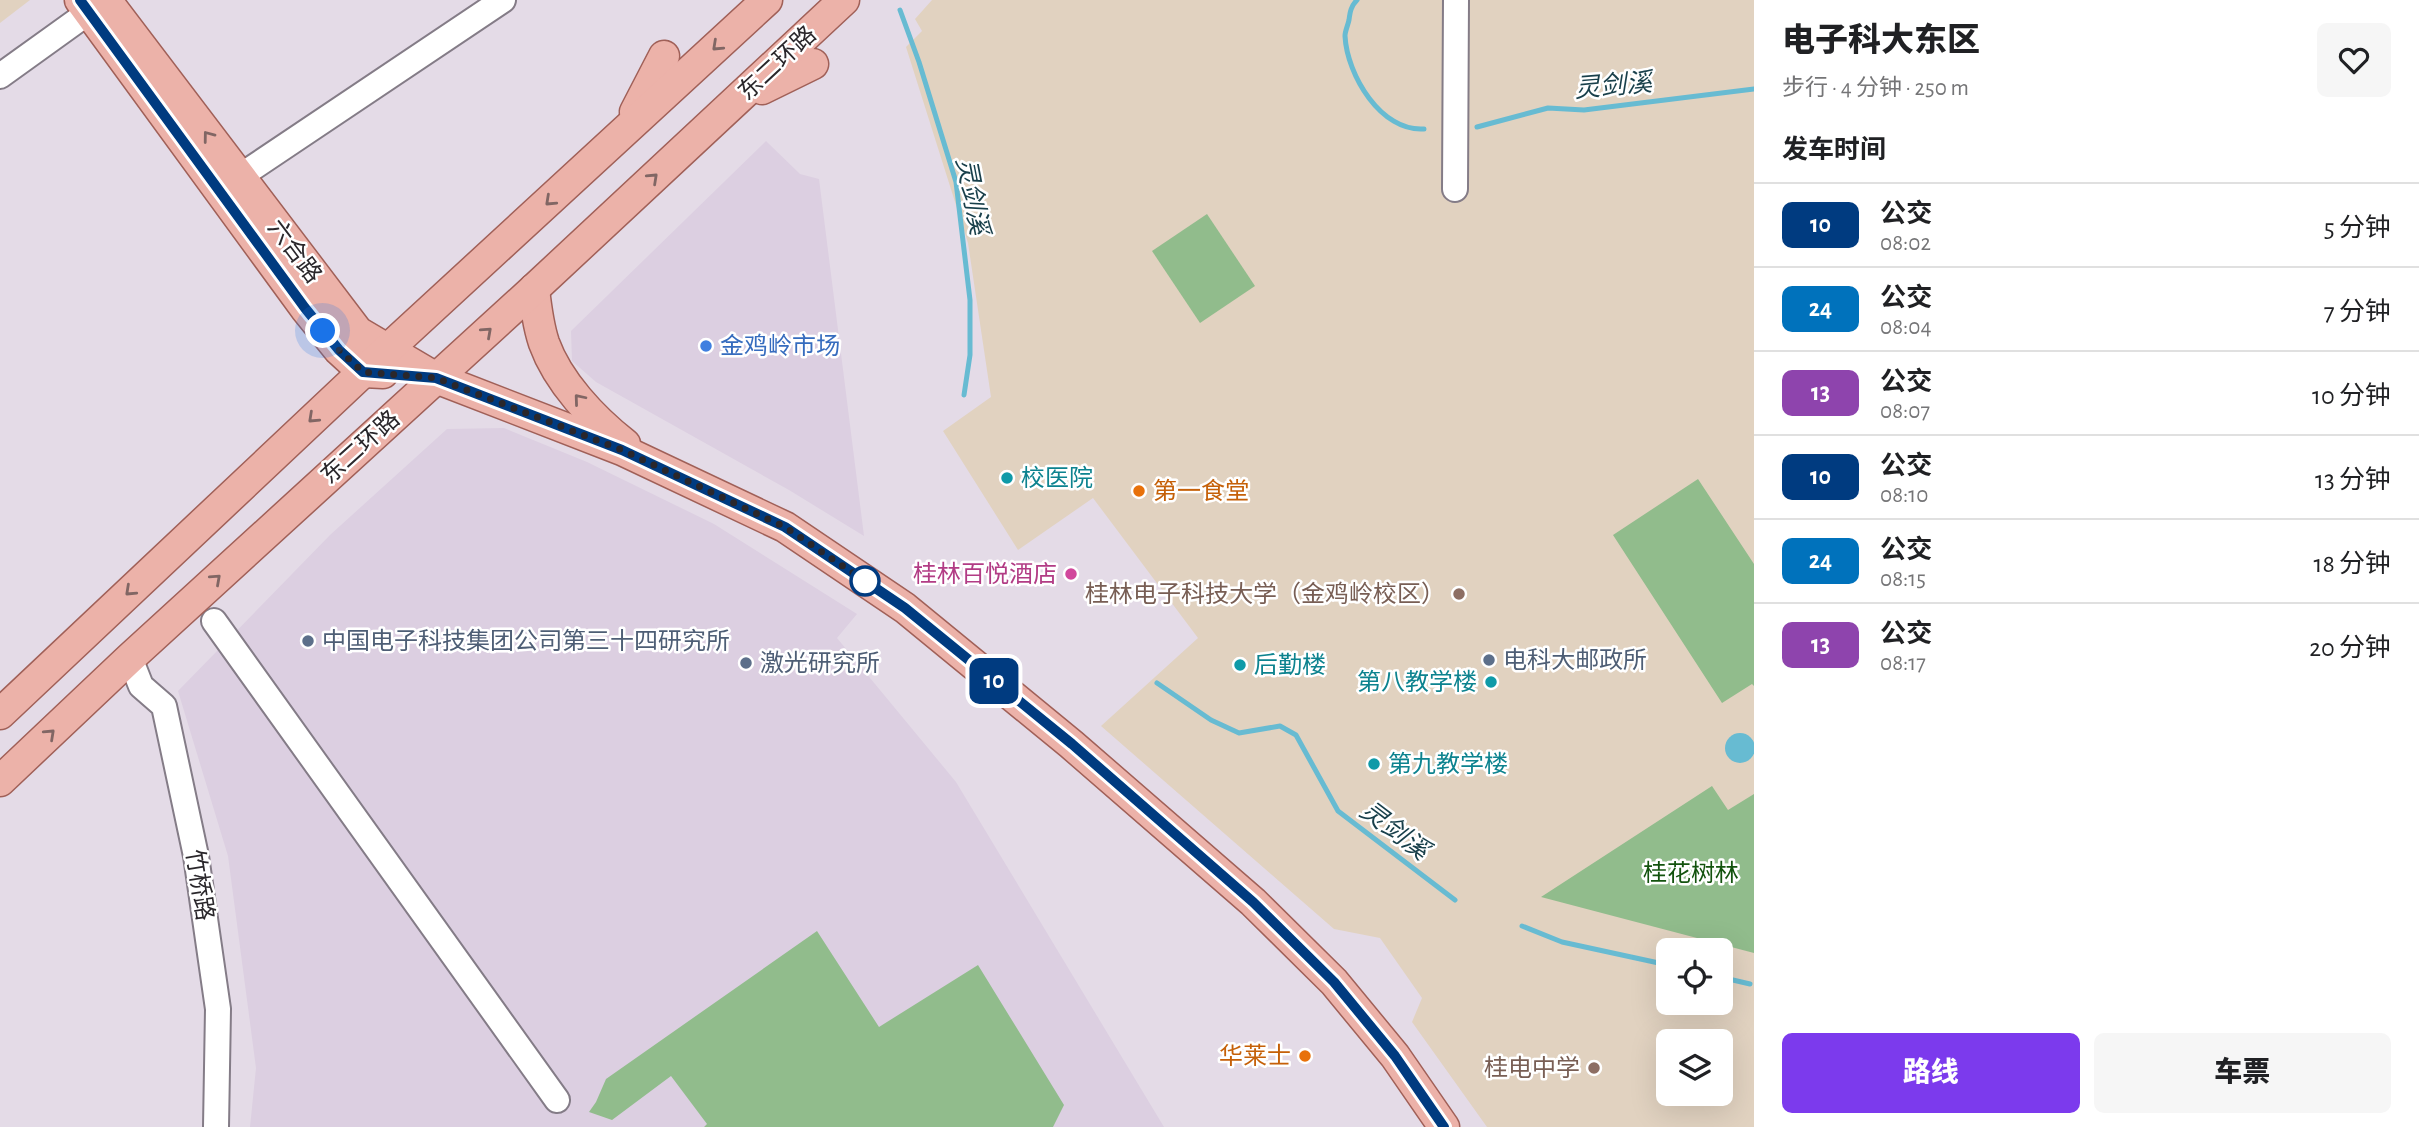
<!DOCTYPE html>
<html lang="zh">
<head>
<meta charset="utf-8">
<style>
	:root { --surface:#fff; --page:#f6f6f6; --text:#202124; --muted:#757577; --line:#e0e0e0; --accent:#7c3aed }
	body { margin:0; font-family:"Alegreya Sans","Noto Sans SC",sans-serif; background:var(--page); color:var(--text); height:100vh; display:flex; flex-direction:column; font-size:26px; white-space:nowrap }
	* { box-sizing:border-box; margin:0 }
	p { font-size:23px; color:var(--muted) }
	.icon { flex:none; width:38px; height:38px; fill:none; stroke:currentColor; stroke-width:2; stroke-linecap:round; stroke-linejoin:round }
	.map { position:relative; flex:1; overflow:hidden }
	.panel { display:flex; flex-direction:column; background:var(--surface); width:665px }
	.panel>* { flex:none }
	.badge { padding:0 14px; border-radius:10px; font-size:24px; line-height:46px }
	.controls { position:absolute; left:1656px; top:938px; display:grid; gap:14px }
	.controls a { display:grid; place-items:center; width:77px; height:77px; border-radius:10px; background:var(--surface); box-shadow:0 7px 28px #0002; font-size:35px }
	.you { position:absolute; width:35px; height:35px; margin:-18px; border:5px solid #fff; border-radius:50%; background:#1a73e8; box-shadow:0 0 0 10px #1a73e833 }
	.map>.badge { position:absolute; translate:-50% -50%; box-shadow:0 0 0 4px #fff }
	h2 { padding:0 28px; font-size:26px; line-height:63px }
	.round { display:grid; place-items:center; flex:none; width:74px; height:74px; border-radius:10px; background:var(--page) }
	.head { display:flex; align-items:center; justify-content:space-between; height:119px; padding:0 28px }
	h1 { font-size:33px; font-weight:800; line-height:52px }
	.cta { display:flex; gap:14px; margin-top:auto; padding:14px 28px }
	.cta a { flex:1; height:80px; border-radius:10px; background:var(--accent); color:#fff; font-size:28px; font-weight:800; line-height:80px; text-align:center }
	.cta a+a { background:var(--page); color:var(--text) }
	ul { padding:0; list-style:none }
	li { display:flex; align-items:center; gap:21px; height:84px; padding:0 28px; border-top:2px solid var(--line) }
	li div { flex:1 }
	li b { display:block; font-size:26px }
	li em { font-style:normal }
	li .badge { min-width:77px; font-weight:700; text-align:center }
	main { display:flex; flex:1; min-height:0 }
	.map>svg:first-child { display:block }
	.built { fill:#dccfe1 }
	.education { fill:#e1d2c0; fill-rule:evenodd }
	.green { fill:#91bc8c }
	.water { fill:#67bbd2 }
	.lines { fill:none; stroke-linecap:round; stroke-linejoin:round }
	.stream { stroke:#67bbd2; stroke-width:5 }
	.minor-casing { stroke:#847c87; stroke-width:28 }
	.major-casing { stroke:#a06058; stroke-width:33 }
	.minor { stroke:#fff; stroke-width:24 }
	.major { stroke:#ecb2a9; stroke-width:30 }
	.oneway { stroke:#816664 }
	.line-casing { stroke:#fff; stroke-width:16 }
	.line { stroke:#003b80; stroke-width:10 }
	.walk { stroke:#2a272b; stroke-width:7; stroke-dasharray:0 12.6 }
	.shop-dot { fill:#3f7fe0; stroke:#fff; stroke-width:2.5 }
	.culture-dot { fill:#0f9aa8; stroke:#fff; stroke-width:2.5 }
	.food-dot { fill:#e8710a; stroke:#fff; stroke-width:2.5 }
	.hotel-dot { fill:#d1479c; stroke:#fff; stroke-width:2.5 }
	.stop-dot { fill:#fff; stroke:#003b80; stroke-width:3.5 }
	.education-dot { fill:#8d6e63; stroke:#fff; stroke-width:2.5 }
	.service-dot { fill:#5c6f8a; stroke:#fff; stroke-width:2.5 }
	.labels { text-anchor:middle; stroke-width:5; stroke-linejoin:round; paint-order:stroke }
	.street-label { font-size:24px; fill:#2a272b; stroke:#fff }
	.shop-label { font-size:24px; fill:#366cbe; stroke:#fff; text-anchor:start }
	.culture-label { font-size:24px; fill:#0d838f; stroke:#fff; text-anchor:start }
	.food-label { font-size:24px; fill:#c56008; stroke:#fff; text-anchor:start }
	.hotel-label { font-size:24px; fill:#b23c85; stroke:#fff; text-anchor:end }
	.education-label { font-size:24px; fill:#785e54; stroke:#fff; text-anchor:end }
	.service-label { font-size:24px; fill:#4e5e75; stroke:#fff; text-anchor:start }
	.park-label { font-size:24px; fill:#13530e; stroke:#fff }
	.water-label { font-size:26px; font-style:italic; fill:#183f4a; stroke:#fff }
</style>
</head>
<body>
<main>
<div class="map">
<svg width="1754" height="1127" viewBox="0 0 1754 1127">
	<rect width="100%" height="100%" fill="#e4dbe7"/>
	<g class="built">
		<polygon points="766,141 800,174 819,179 864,536 789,490 596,382 572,361 571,331"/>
		<polygon points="504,428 587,462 714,524 857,614 837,638 956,782 1164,1127 250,1127 256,1068 228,856 178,691 330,535 447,429"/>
	</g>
	<g class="education">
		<polygon points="0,0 30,0 0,23"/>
		<path d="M932,0h822v1127h-267l-75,-105 10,-24 -42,-60 -46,-9 -233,-203 97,-88 -105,-140 -75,52 -75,-119 48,-34 -23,-154 -62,-196 16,-16 -7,-12zM1668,950h52v53h-52zM1668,1041h52v53h-52z"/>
	</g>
	<g class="green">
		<polygon points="1207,214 1255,286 1200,323 1152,251"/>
		<polygon points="1698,479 1754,564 1754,686 1752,684 1722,703 1613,535"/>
		<polygon points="1712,786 1728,810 1754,794 1754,953 1541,897"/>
		<polygon points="817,931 879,1027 978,965 1064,1105 1053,1127 704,1127 707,1124 671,1076 612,1120 589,1112 596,1102 606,1079"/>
	</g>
	<circle class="water" cx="1740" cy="748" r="15"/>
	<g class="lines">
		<g class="stream">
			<path d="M1357,0c-6,6 -7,12 -8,20 -1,5 -4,11 -4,16 2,39 36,96 79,93"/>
			<polyline points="900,10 919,62 956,182 970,300 970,355 964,395"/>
			<polyline points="1477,127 1548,108 1584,110 1754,89"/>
			<polyline points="1157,683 1211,720 1239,733 1280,726 1296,735 1338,811 1455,900"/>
			<polyline points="1522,926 1562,942 1668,965"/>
			<polyline points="1720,977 1750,984"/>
		</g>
		<defs>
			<g id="minor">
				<polyline points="0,76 89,12 98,0"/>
				<polyline points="239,177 503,0"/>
				<polyline points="1455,189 1456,0"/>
				<polyline points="214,621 557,1100"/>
				<polyline points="130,658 141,686 164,706 196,856 218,1009 216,1127"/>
			</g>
			<g id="major">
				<polyline points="80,0 305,308 339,350 363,372 383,373"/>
				<polyline points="106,0 358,332 436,378 622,450 785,527 905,608 1071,744 1253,902 1334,982 1395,1056 1444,1127"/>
				<polyline points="762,89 813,64"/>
				<polyline points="635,112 664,56"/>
				<path d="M534,289c2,18 4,36 10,54 14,39 49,76 81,101"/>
				<polyline points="0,714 363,372 767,0"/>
				<polyline points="0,781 130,658 534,289 844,0"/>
			</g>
		</defs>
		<use href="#minor" class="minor-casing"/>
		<use href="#major" class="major-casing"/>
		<use href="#minor" class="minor"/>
		<use href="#major" class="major"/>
	</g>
	<defs><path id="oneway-chevron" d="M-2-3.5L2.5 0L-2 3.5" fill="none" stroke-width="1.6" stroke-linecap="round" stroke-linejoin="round" transform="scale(1.75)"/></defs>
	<g class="oneway">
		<use href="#oneway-chevron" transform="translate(717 46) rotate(137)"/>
		<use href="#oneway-chevron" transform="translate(208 136) rotate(-127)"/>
		<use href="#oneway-chevron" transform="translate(653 178) rotate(-43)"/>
		<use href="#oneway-chevron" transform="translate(550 201) rotate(137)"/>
		<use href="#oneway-chevron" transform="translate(487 332) rotate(-42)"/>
		<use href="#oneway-chevron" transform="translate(579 399) rotate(-130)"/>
		<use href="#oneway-chevron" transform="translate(313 418) rotate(137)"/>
		<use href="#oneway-chevron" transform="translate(216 579) rotate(-42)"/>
		<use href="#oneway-chevron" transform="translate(130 591) rotate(137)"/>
		<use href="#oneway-chevron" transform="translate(50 734) rotate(-43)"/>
	</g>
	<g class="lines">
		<defs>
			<polyline id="line" points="80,0 305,308 339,350 363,372 436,378 622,450 785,527 905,608 1072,744 1253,902 1334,982 1395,1056 1444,1127"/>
		</defs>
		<use href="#line" class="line-casing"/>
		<use href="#line" class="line"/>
		<polyline class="walk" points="323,331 339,350 363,372 436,378 622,450 785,527 865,581"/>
	</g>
	<circle class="shop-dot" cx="706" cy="346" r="7"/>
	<g class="culture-dot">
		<circle cx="1007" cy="478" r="7"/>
		<circle cx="1240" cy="665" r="7"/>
		<circle cx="1491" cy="682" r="7"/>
		<circle cx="1374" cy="764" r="7"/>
	</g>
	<g class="food-dot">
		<circle cx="1139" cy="491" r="7"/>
		<circle cx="1305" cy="1056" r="7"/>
	</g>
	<circle class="hotel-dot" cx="1071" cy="574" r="7"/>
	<circle class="stop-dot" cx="865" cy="581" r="14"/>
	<g class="education-dot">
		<circle cx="1459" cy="594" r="7"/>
		<circle cx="1594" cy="1068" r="7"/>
	</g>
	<g class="service-dot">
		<circle cx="308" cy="641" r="7"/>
		<circle cx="1489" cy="660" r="7"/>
		<circle cx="746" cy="663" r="7"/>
	</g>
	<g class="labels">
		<g class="street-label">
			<text transform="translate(777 63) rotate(-43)" y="8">东二环路</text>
			<text transform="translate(295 251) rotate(53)" y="8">六合路</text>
			<text transform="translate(360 447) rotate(-42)" y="8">东二环路</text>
			<text transform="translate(200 885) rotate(81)" y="8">竹桥路</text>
		</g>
		<g class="shop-label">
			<text x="720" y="354">金鸡岭市场</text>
		</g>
		<g class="culture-label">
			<text x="1021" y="486">校医院</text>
			<text x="1254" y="673">后勤楼</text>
			<text x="1477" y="690" text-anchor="end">第八教学楼</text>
			<text x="1388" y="772">第九教学楼</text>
		</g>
		<g class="food-label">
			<text x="1153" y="499">第一食堂</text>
			<text x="1291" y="1064" text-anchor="end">华莱士</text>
		</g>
		<g class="hotel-label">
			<text x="1057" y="582">桂林百悦酒店</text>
		</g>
		<g class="education-label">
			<text x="1445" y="602">桂林电子科技大学（金鸡岭校区）</text>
			<text x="1580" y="1076">桂电中学</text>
		</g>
		<g class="service-label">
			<text x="322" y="649">中国电子科技集团公司第三十四研究所</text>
			<text x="1503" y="668">电科大邮政所</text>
			<text x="760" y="671">激光研究所</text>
		</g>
		<g class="park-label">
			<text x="1691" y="881">桂花树林</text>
		</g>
		<g class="water-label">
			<text transform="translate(1613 85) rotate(-5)" y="9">灵剑溪</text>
			<text transform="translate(973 196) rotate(79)" y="9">灵剑溪</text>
			<text transform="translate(1395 830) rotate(37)" y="9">灵剑溪</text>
		</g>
	</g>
</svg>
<div class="controls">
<a><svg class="icon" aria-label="locate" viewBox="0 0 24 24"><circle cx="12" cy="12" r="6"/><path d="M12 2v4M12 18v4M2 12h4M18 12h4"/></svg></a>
<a><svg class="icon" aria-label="layers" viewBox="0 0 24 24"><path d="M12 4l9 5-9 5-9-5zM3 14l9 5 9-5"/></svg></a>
</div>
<div class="you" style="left:323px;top:331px"></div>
<b class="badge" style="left:994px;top:681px;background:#003b80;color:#fff">10</b>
</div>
<section class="panel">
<div class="head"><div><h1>电子科大东区</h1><p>步行 · 4 分钟 · 250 m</p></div><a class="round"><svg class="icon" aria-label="heart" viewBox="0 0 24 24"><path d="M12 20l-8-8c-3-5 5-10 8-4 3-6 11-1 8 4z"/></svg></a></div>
<h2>发车时间</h2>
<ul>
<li><span class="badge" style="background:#003b80;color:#fff">10</span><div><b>公交</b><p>08:02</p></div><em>5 分钟</em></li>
<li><span class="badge" style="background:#0072bc;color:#fff">24</span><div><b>公交</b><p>08:04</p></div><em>7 分钟</em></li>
<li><span class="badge" style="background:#8e44ad;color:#fff">13</span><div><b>公交</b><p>08:07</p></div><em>10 分钟</em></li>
<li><span class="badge" style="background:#003b80;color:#fff">10</span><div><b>公交</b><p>08:10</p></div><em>13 分钟</em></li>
<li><span class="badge" style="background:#0072bc;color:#fff">24</span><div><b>公交</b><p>08:15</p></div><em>18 分钟</em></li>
<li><span class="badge" style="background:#8e44ad;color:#fff">13</span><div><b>公交</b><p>08:17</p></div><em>20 分钟</em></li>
</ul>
<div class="cta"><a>路线</a><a>车票</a></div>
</section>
</main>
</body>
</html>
